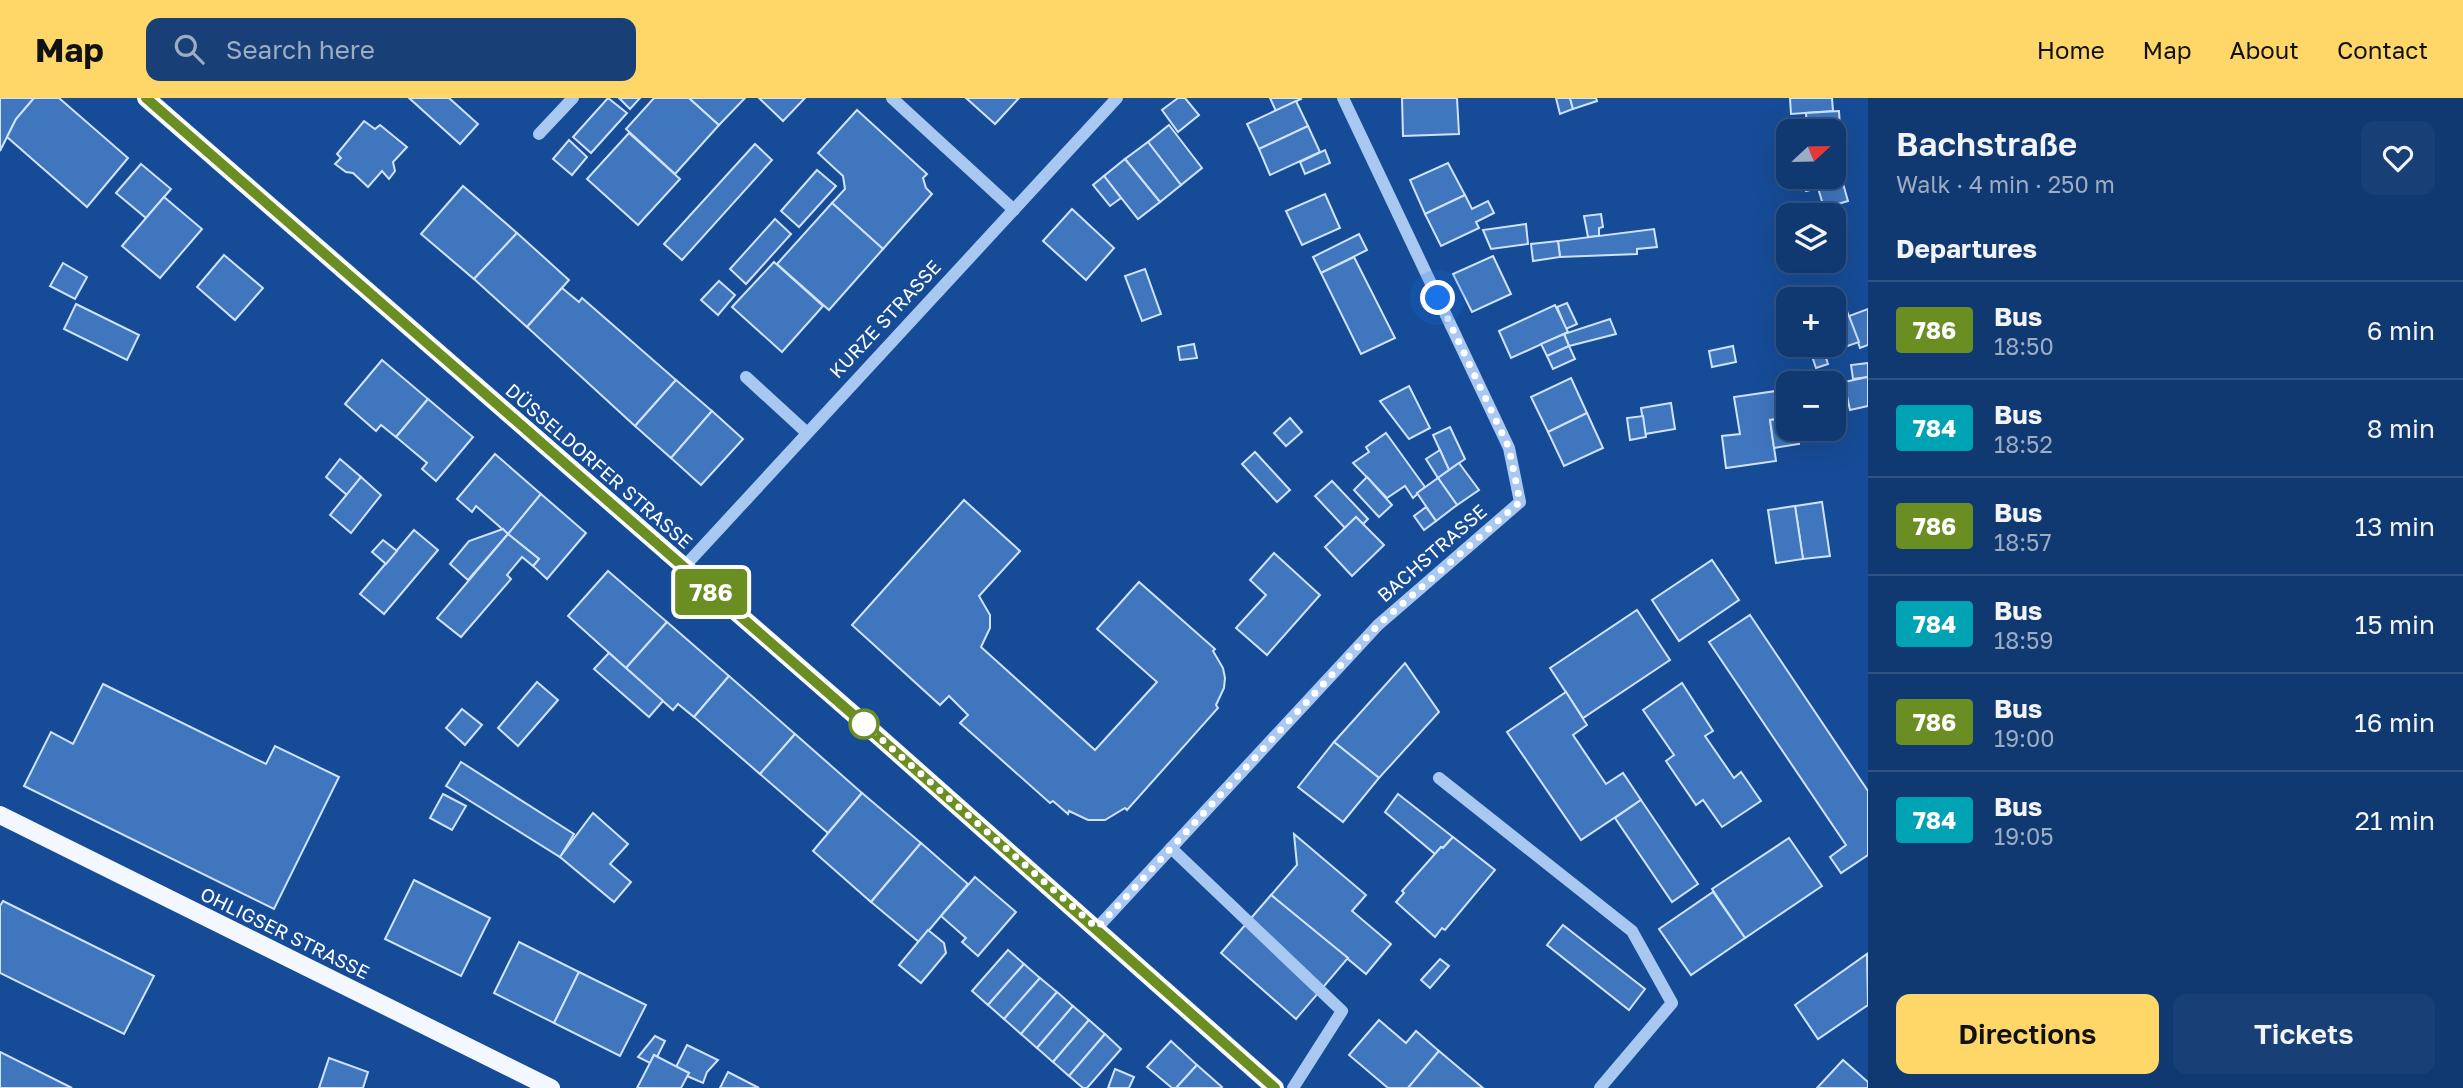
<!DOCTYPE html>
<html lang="en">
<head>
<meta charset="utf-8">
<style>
	:root { --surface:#103971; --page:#194076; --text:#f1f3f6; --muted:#9cacc3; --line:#305384; --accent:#ffd769 }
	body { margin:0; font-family:"Golos Text",sans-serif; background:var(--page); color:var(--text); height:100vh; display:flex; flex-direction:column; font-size:26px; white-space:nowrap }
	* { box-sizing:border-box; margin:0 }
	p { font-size:23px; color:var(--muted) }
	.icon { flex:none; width:38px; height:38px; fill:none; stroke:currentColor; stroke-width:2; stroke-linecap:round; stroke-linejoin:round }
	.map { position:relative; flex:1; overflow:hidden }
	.panel { display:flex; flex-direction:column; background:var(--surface); width:595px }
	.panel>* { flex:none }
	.badge { padding:0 14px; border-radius:5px; font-size:24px; line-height:46px }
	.needle { width:46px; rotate:68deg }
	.buttons { position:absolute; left:1776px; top:21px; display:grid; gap:14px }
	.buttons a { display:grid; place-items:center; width:70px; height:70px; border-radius:14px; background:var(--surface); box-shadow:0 7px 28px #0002,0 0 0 2px var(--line); font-size:35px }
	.you { position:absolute; width:35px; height:35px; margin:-18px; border:5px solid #fff; border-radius:50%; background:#1a73e8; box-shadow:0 0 0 10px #1a73e833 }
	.map>.badge { position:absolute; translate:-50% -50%; box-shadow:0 0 0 4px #fff }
	h2 { padding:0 28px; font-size:26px; line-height:63px }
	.round { display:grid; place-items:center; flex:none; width:74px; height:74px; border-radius:14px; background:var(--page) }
	.head { display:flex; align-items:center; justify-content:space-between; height:119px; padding:0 28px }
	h1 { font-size:33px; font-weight:600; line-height:52px }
	.primary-button { display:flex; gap:14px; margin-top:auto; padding:14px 28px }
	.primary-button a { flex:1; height:80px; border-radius:14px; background:var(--accent); color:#111; font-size:28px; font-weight:600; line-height:80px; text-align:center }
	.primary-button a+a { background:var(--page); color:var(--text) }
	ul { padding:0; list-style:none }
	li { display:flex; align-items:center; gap:21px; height:98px; padding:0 28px; border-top:2px solid var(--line) }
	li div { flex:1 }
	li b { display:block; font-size:26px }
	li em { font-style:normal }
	li .badge { min-width:77px; font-weight:700; text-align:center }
	header { display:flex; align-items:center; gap:42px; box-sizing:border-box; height:98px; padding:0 35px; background:var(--accent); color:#111 }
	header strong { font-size:33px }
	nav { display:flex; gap:38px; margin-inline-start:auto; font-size:24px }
	.search { width:490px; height:63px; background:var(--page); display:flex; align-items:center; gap:18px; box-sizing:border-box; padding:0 24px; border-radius:14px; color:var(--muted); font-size:26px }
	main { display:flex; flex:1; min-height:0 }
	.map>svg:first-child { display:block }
	.building { fill:#3f76be; stroke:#d0e3fc; stroke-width:2 }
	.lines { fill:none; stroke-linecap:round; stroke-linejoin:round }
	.minor { stroke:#a9c8f1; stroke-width:12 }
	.major { stroke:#f3f7ff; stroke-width:18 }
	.line-casing { stroke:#fff; stroke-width:16 }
	.line { stroke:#6b8e23; stroke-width:10 }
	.walk { stroke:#fff; stroke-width:7; stroke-dasharray:0 12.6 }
	.stop-dot { fill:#fff; stroke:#6b8e23; stroke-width:3.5 }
	.labels { text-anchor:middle; stroke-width:6; stroke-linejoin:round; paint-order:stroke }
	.street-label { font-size:19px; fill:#fff; stroke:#164c97 }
</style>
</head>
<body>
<header>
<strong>Map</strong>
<div class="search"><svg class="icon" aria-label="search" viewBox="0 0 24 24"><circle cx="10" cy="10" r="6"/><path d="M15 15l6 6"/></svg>Search here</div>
<nav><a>Home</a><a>Map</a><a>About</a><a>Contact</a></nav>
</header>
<main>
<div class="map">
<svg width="1868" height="990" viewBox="0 0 1868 990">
	<rect width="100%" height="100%" fill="#164c97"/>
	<g class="building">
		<polygon points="0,0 34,0 16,21 0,53"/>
		<polygon points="34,0 59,0 128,60 87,109 7,39 16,21"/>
		<polygon points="409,0 449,0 478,26 460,46"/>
		<polygon points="608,0 627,15 591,55 573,39"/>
		<polygon points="619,0 640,0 630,11"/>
		<polygon points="654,0 689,0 719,27 675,76 626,31"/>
		<polygon points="689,0 745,0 719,27"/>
		<polygon points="759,0 805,0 783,23"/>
		<polygon points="966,0 1019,0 995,26"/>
		<polygon points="1178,0 1185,0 1199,17 1178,34 1162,12"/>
		<polygon points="1270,0 1300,0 1301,1 1276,13"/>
		<polygon points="1402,0 1457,0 1459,36 1403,38"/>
		<polygon points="1556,0 1570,0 1573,11 1560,16"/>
		<polygon points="1570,0 1596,0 1597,3 1573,11"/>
		<polygon points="1790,0 1832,0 1833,13 1791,16"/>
		<polygon points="1296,3 1308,28 1259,51 1247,26"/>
		<polygon points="857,12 927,76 923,80 926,90 932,96 883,151 832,105 845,91 843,78 818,55"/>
		<polygon points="1839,13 1840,29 1807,31 1806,15"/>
		<polygon points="364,23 375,31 380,27 407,49 393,64 395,73 389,81 382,73 368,89 353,75 346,74 335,66 341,60 337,56"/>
		<polygon points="1169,27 1202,70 1181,87 1148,44"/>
		<polygon points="1308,28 1320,54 1270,77 1259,51"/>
		<polygon points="629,35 680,81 638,127 587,81"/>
		<polygon points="569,42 587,59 572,77 553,61"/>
		<polygon points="1148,44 1181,87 1160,104 1125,61"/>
		<polygon points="755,46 772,62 682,162 664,146"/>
		<polygon points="1325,52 1330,65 1305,76 1300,64"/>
		<polygon points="1125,61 1160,104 1138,121 1104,78"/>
		<polygon points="1836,61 1848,103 1824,110 1818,90 1806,93 1802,79 1834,79 1834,62"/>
		<polygon points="1448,65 1465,97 1425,116 1410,82"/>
		<polygon points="141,66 171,91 146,120 116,95"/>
		<polygon points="817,72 836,88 799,129 781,113"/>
		<polygon points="1104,78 1121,100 1110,108 1093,87"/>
		<polygon points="463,88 517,135 474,181 421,136"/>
		<polygon points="1325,96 1340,130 1302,147 1286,113"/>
		<polygon points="1465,97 1472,111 1488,103 1494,115 1476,124 1479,130 1441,148 1425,116"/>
		<polygon points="164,99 202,131 160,180 122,148"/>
		<polygon points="832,105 883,151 829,212 777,166"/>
		<polygon points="1072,111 1114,150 1086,182 1043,143"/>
		<polygon points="1601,116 1603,129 1599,130 1599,138 1588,139 1584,118"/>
		<polygon points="775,121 791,136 746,186 730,171"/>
		<polygon points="1526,126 1528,146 1491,151 1483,132"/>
		<polygon points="1654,131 1657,149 1637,151 1637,156 1560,159 1558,143"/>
		<polygon points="517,135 569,182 527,229 474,181"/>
		<polygon points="1359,136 1367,152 1321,175 1313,159"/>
		<polygon points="1558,143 1560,159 1533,163 1531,146"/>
		<polygon points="224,157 263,190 235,222 197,189"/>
		<polygon points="1493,158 1511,196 1472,214 1453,176"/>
		<polygon points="1354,159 1395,240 1361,256 1321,175"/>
		<polygon points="774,164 823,208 782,254 732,209"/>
		<polygon points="63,165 87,179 75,201 50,188"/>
		<polygon points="1145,171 1161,216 1142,223 1125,178"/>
		<polygon points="719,183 735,197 718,217 701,202"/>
		<polygon points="562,190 579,204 582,200 676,282 635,328 527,229"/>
		<polygon points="1567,205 1577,226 1566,231 1557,209"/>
		<polygon points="76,206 139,237 127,262 64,231"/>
		<polygon points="1555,207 1568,234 1511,260 1499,233"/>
		<polygon points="1868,211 1868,247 1860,250 1849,218"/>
		<polygon points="1847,213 1859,244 1825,256 1822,247 1834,247 1834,217"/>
		<polygon points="1610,221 1616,236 1569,248 1564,236"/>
		<polygon points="1564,236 1569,248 1547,258 1541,246"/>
		<polygon points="1194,246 1197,260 1180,262 1178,249"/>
		<polygon points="1569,248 1575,261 1553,271 1547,258"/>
		<polygon points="1733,248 1736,264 1712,269 1709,253"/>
		<polygon points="1823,251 1828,266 1816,270 1811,255"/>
		<polygon points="382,262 428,301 396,339 381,327 376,333 345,306"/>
		<polygon points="1868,265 1868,279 1853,281 1851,267"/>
		<polygon points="1868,279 1868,308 1850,312 1844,284"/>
		<polygon points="1571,280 1587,315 1548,334 1531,299"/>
		<polygon points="676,282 712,313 671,360 635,328"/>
		<polygon points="1409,288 1430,330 1409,341 1380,303"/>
		<polygon points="1776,293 1780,321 1770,322 1776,363 1726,370 1722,338 1740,336 1734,299"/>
		<polygon points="428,301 473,339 436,383 422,371 427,365 396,339"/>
		<polygon points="1671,305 1675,331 1645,336 1641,310"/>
		<polygon points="1788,309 1788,331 1797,331 1799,346 1774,350 1770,322 1780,321 1779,311"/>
		<polygon points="712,313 743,341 701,387 671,360"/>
		<polygon points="1587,315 1603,350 1564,368 1548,334"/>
		<polygon points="1643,318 1646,339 1630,342 1627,320"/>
		<polygon points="1290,320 1302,334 1286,348 1274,335"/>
		<polygon points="1450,329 1465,361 1449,372 1433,337"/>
		<polygon points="1386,335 1425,389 1413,400 1405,388 1387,400 1353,365 1369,354 1366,349"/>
		<polygon points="1440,352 1449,372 1438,380 1426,361"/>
		<polygon points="1255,354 1290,392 1277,404 1242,366"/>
		<polygon points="495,356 541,396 508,436 476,408 472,414 457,401"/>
		<polygon points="340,361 361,379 347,397 326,379"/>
		<polygon points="1459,365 1479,392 1457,407 1438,380"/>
		<polygon points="361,379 381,397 351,435 330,417"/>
		<polygon points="1367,379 1392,407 1379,419 1354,392"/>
		<polygon points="1438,380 1457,407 1436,423 1417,395"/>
		<polygon points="1332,383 1368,421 1363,426 1356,419 1345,430 1315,398"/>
		<polygon points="541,396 586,435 547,481 533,468 539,461 508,436"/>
		<polygon points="964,402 1020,453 979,498 990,517 990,530 981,549 1095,652 1157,584 1097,531 1139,484 1215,551 1213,553 1223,570 1225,580 1224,590 1216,607 1218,610 1127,712 1125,710 1105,722 1088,722 1069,713 1068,716 1053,703 1050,705 960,625 968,617 949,598 940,607 852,527"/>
		<polygon points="1822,404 1830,458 1803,461 1795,408"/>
		<polygon points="1795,408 1803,461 1776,465 1768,412"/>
		<polygon points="1426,409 1436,423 1424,432 1414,418"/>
		<polygon points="1356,419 1384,447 1352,478 1325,449"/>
		<polygon points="503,431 508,436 468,482 450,466 469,443"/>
		<polygon points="414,432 438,452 384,516 360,496"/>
		<polygon points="508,436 539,461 533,468 522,459 507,477 511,481 461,539 437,520"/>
		<polygon points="383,442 397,453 386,466 372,454"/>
		<polygon points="1274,455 1320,497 1267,557 1236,530 1266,497 1250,482"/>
		<polygon points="1712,462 1739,502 1679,543 1652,502"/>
		<polygon points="608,473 667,524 626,570 568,518"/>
		<polygon points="1637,512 1670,562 1583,620 1550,570"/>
		<polygon points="1750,517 1868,693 1868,757 1841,775 1830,759 1846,747 1709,544"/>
		<polygon points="667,524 729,578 694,619 678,606 673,612 626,570"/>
		<polygon points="609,555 663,603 649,619 594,571"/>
		<polygon points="1405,565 1439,614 1379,680 1334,644"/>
		<polygon points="729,578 795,636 760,676 694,619"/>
		<polygon points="537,584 558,602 518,648 498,630"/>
		<polygon points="1682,585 1713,633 1705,638 1734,680 1741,674 1761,703 1722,729 1703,702 1696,707 1666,663 1674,657 1643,612"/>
		<polygon points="103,586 266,666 275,648 339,679 274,811 24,688 51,634 73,646"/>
		<polygon points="1566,594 1587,627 1573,637 1606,686 1623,675 1641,702 1581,742 1507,634"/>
		<polygon points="462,611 482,627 465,647 446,630"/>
		<polygon points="795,636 862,695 828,735 760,676"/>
		<polygon points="1334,644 1379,680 1343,724 1298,689"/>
		<polygon points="461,664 574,736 560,759 446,688"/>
		<polygon points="862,695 921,745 871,804 813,753"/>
		<polygon points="443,696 466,708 452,732 430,720"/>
		<polygon points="1398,696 1453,739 1443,750 1441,749 1435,756 1385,714"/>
		<polygon points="1641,702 1698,786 1672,804 1615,720"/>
		<polygon points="593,715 628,746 610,766 631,784 614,804 560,759"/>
		<polygon points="1294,736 1366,797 1352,813 1391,846 1366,876 1271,797 1297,767"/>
		<polygon points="1453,739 1495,772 1445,832 1442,830 1435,839 1396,804 1404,795 1402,793 1441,749 1443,750"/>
		<polygon points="1789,740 1822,788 1745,840 1712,791"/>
		<polygon points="921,745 968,786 919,844 871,804"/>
		<polygon points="975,779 1016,814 978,858 962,844 966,840 941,818"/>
		<polygon points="414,782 490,820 461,878 385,841"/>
		<polygon points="1713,794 1745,840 1691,877 1659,831"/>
		<polygon points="1271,797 1348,860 1296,921 1221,855"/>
		<polygon points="3,803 154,878 124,936 0,875 0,808"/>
		<polygon points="1563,827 1645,891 1629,912 1547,847"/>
		<polygon points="928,832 944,845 946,855 921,885 899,867"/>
		<polygon points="519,844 579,874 554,925 494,895"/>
		<polygon points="1008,852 1024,866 988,907 972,893"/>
		<polygon points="1867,856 1868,907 1818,941 1795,907"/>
		<polygon points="1440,861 1449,868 1430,890 1421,882"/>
		<polygon points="1024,866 1040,880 1004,921 988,907"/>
		<polygon points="579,874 646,907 620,958 554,925"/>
		<polygon points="1040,880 1057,894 1021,936 1004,921"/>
		<polygon points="1057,894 1073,908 1037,950 1021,936"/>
		<polygon points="1073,908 1089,922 1053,964 1037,950"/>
		<polygon points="1089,922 1105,936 1069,978 1053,964"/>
		<polygon points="1379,922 1406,945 1416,933 1439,953 1408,990 1388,990 1349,957"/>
		<polygon points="1105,936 1121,951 1087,990 1083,990 1069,978"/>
		<polygon points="655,938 665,943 657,959 654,957 650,965 638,959"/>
		<polygon points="1171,943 1197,967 1176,990 1172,990 1147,969"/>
		<polygon points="687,947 718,962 707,974 703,985 687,978 689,975 676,969"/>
		<polygon points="1439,953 1483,990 1408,990"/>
		<polygon points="0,954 72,990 0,990"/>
		<polygon points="654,957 689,975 681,990 637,990"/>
		<polygon points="329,960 368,974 363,990 319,990"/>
		<polygon points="1843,962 1868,984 1868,990 1817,990"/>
		<polygon points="1197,967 1222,989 1221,990 1176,990"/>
		<polygon points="1115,971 1134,979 1129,990 1108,990"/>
		<polygon points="728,974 759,990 720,990"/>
	</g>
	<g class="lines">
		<g class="minor">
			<polyline points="892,0 1014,112"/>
			<polyline points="539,36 573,0"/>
			<polyline points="746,279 806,334"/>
			<polyline points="683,470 1117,0"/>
			<polyline points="1439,680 1632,833 1672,905 1600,990"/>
			<polyline points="1171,750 1342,913 1293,990"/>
			<polyline points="1097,830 1378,527 1520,404 1509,350 1343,0"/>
		</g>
		<g class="major">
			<polyline points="146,0 868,629 1275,990"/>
			<polyline points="0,717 551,990"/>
		</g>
	</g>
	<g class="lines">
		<defs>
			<polyline id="line" points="146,0 889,648 1275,990"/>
		</defs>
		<use href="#line" class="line-casing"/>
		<use href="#line" class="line"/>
		<polyline class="walk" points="864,626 1097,830 1378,527 1520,404 1509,350 1438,200"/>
	</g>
	<circle class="stop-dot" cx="864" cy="626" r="14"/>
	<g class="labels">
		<g class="street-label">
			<text transform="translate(885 221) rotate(-47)" y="7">KURZE STRASSE</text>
			<text transform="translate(599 368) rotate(41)" y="7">DÜSSELDORFER STRASSE</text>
			<text transform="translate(1432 455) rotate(-41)" y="7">BACHSTRASSE</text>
			<text transform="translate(285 835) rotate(26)" y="7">OHLIGSER STRASSE</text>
		</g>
	</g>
</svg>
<div class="buttons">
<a><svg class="needle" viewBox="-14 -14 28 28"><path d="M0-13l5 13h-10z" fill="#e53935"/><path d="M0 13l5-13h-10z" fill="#9cacc3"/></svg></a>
<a><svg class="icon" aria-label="layers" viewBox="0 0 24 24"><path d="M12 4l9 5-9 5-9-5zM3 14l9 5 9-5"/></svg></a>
<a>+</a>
<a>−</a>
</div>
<div class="you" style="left:1438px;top:200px"></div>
<b class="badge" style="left:711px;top:494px;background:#6b8e23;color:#fff">786</b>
</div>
<section class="panel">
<div class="head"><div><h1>Bachstraße</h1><p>Walk · 4 min · 250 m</p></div><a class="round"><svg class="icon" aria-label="heart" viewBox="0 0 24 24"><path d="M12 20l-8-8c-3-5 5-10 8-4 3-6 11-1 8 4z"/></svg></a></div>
<h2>Departures</h2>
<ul>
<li><span class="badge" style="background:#6b8e23;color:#fff">786</span><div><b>Bus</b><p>18:50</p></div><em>6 min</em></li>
<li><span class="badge" style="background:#00a3b4;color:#fff">784</span><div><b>Bus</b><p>18:52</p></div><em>8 min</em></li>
<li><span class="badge" style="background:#6b8e23;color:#fff">786</span><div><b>Bus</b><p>18:57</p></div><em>13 min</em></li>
<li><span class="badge" style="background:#00a3b4;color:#fff">784</span><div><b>Bus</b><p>18:59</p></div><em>15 min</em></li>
<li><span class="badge" style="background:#6b8e23;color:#fff">786</span><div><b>Bus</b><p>19:00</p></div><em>16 min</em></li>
<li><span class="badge" style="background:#00a3b4;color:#fff">784</span><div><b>Bus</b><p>19:05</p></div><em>21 min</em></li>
</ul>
<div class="primary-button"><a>Directions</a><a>Tickets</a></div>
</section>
</main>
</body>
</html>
